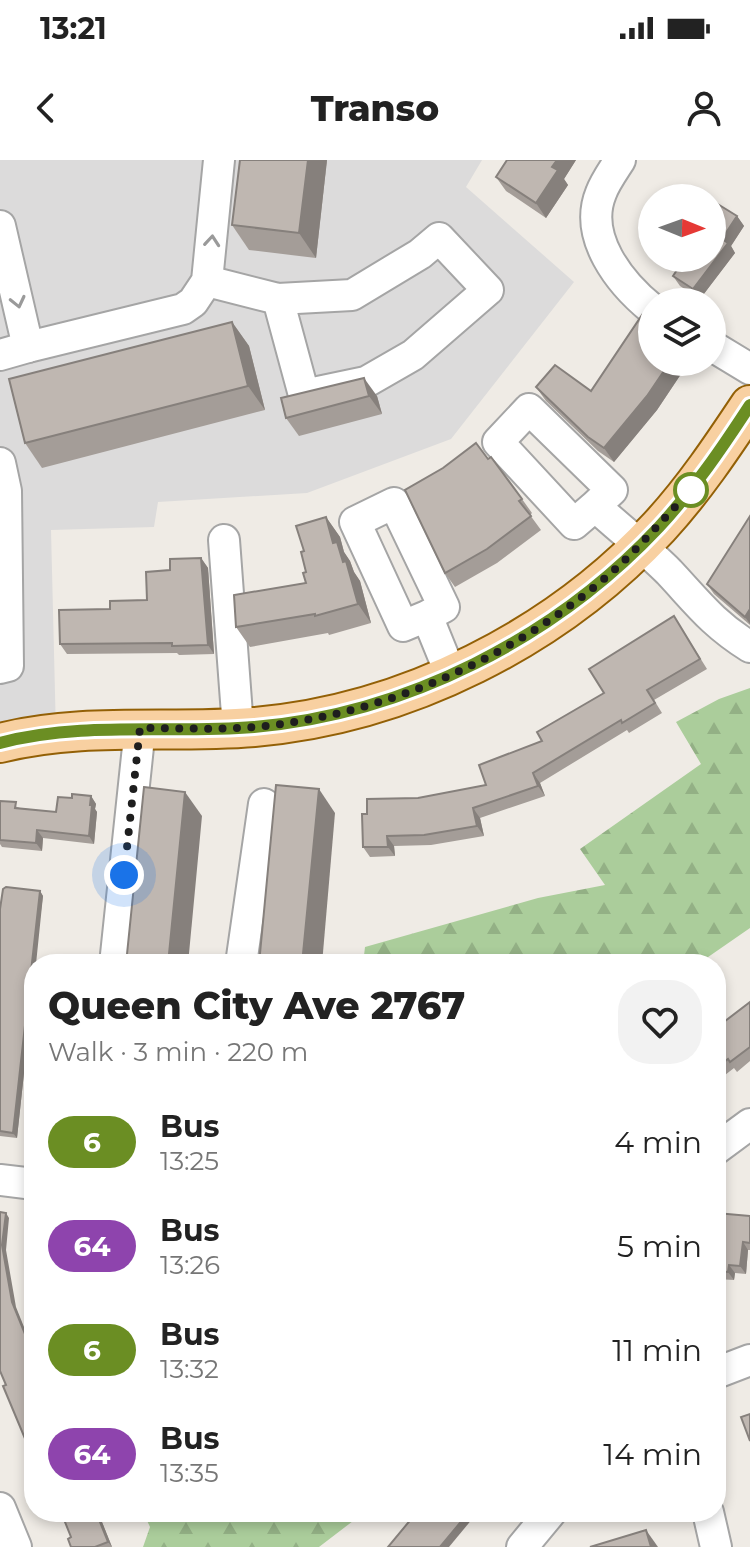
<!DOCTYPE html>
<html lang="en">
<head>
<meta charset="utf-8">
<style>
	:root { --surface:#fff; --page:#f2f2f2; --text:#222; --muted:#767676 }
	body { margin:0; font-family:Montserrat,sans-serif; background:var(--page); color:var(--text); height:100vh; display:flex; flex-direction:column; font-size:30px; white-space:nowrap }
	* { box-sizing:border-box; margin:0 }
	p { font-size:26px; color:var(--muted) }
	.icon { flex:none; width:44px; height:44px; fill:none; stroke:currentColor; stroke-width:2; stroke-linecap:round; stroke-linejoin:round }
	.map { position:relative; flex:1; overflow:hidden }
	.drawer { position:absolute; left:24px; top:794px; width:702px; height:568px; display:flex; flex-direction:column; background:var(--surface); border-radius:32px; box-shadow:0 4px 12px #0003 }
	.drawer>* { flex:none }
	.badge { padding:0 16px; border-radius:26px; font-size:28px; line-height:52px }
	.needle { width:52px; rotate:91deg }
	.buttons { position:absolute; left:638px; top:24px; display:grid; gap:16px }
	.buttons a { display:grid; place-items:center; width:88px; height:88px; border-radius:50%; background:var(--surface); box-shadow:0 4px 12px #0003; font-size:40px }
	.you { position:absolute; width:40px; height:40px; margin:-20px; border:6px solid #fff; border-radius:50%; background:#1a73e8; box-shadow:0 0 0 12px #1a73e833 }
	.map>.badge { position:absolute; translate:-50% -50%; box-shadow:0 0 0 4px #fff }
	.round { display:grid; place-items:center; flex:none; width:84px; height:84px; border-radius:32px; background:var(--page) }
	.headline { display:flex; align-items:center; justify-content:space-between; height:136px; padding:0 24px }
	h1 { font-size:38px; font-weight:800; line-height:60px }
	ul { padding:0; list-style:none }
	li { display:flex; align-items:center; gap:24px; height:104px; padding:0 24px }
	li div { flex:1 }
	li b { display:block; font-size:30px }
	li em { font-style:normal }
	li .badge { min-width:88px; font-weight:700; text-align:center }
	.status { display:flex; justify-content:space-between; align-items:center; height:56px; padding:0 40px; background:var(--surface); direction:ltr }
	.status svg { height:22px; fill:currentColor }
	header { display:flex; justify-content:space-between; align-items:center; height:104px; padding:0 24px; background:var(--surface); font-size:36px; font-weight:800 }
	.map>svg:first-child { display:block }
	.residential { fill:#dcdbdb }
	.forest { fill:url(#forest-firs) }
	.lines { fill:none; stroke-linecap:round; stroke-linejoin:round }
	.minor-casing { stroke:#a5a5a5; stroke-width:34 }
	.major-casing { stroke:#936006; stroke-width:42 }
	.minor { stroke:#fff; stroke-width:30 }
	.major { stroke:#f8d0a1; stroke-width:38 }
	.wall { fill:#a49d98 }
	.shaded-wall { fill:#86807c }
	.building { fill:#bfb7b1; stroke:#86807c; stroke-width:2 }
	.oneway { stroke:#9a9a9a }
	.line-casing { stroke:#fff; stroke-width:18 }
	.line { stroke:#6b8e23; stroke-width:12 }
	.walk { stroke:#1e1e1e; stroke-width:8; stroke-dasharray:0 14.4 }
	.stop-dot { fill:#fff; stroke:#6b8e23; stroke-width:4 }
</style>
</head>
<body>
<div class="status"><b>13:21</b><svg viewBox="0 0 49 12"><path d="M0 12V9h3v3zM5 12V6h3v6zM10 12V3h3v9zM15 12V0h3v12zM26 1h20v11H26zM47 4h2v5h-2z"/></svg></div>
<header><svg class="icon" aria-label="back" viewBox="0 0 24 24"><path d="M15 5l-7 7 7 7"/></svg>Transo<svg class="icon" aria-label="person" viewBox="0 0 24 24"><circle cx="12" cy="8" r="4"/><path d="M4 21q1-7 8-7t8 7"/></svg></header>
<div class="map">
<svg width="750" height="1387" viewBox="0 0 750 1387">
	<defs>
		<pattern id="forest-firs" width="22" height="20" patternUnits="userSpaceOnUse" patternTransform="scale(2)"><rect width="22" height="20" fill="#abcd9b"/><path d="M5 1l3.5 6h-7zM16 11l3.5 6h-7z" fill="#93b085"/></pattern>
	</defs>
	<rect width="100%" height="100%" fill="#efebe5"/>
	<polygon class="residential" points="0,0 482,0 466,27 574,122 451,279 307,333 158,342 154,367 51,370 56,574 0,583"/>
	<g class="forest">
		<polygon points="750,528 750,768 698,804 363,804 365,787 538,738 605,725 580,689 701,604 676,562 719,539"/>
		<polygon points="143,1352 355,1352 353,1361 319,1387 143,1387 150,1367"/>
	</g>
	<g class="lines">
		<defs>
			<g id="minor">
				<path d="M620,0c-7,11 -15,22 -19,33 -18,44 19,90 51,116"/>
				<polyline points="0,66 28,187 183,149 193,142 207,121 219,0"/>
				<polyline points="207,121 278,139 352,135 420,94 439,78 488,130 413,195 366,222 304,235 278,139"/>
				<polyline points="712,186 750,209"/>
				<polyline points="0,195 28,187"/>
				<polyline points="0,303 6,331 8,506 0,508"/>
				<path d="M595,346l17,-16 -83,-81 -31,33 76,82 21,-18c24,22 51,43 74,66 29,31 43,51 81,75"/>
				<polyline points="224,380 238,568"/>
				<polyline points="427,456 444,447 394,343 355,362 403,466 427,456 451,515"/>
				<polyline points="115,804 140,568"/>
				<polyline points="241,804 264,644"/>
				<polyline points="716,989 750,964"/>
				<polyline points="0,1020 34,1024"/>
				<polyline points="716,1213 750,1200"/>
				<polyline points="0,1348 16,1387"/>
				<polyline points="708,1352 716,1387"/>
				<polyline points="522,1387 551,1352"/>
			</g>
			<path id="major" d="M0,583c84,-21 170,-9 254,-16 152,-13 302,-89 405,-200 35,-38 63,-80 91,-122"/>
		</defs>
		<use href="#minor" class="minor-casing"/>
		<use href="#major" class="major-casing"/>
		<use href="#minor" class="minor"/>
		<use href="#major" class="major"/>
	</g>
	<g class="wall">
		<polygon points="327,0 316,98 249,90 232,65"/>
		<polygon points="507,0 576,0 564,19 568,25 546,58 506,31 496,17"/>
		<polygon points="737,56 744,66 731,86 735,93 700,139 680,126 673,116 680,105 678,101"/>
		<polygon points="232,162 249,186 265,250 42,308 25,283"/>
		<polygon points="652,202 689,202 657,250 614,302 598,291 546,241 536,227 591,231"/>
		<polygon points="377,236 382,254 299,276 286,258 281,238"/>
		<polygon points="522,339 532,353 530,355 541,370 497,403 455,427 445,413"/>
		<polygon points="750,356 750,465 714,434 707,424"/>
		<polygon points="326,357 340,377 344,392 350,401 354,412 360,421 371,463 329,475 328,473 250,487 236,467 306,423 306,412"/>
		<polygon points="201,398 208,408 214,494 179,495 177,493 67,494 60,484 110,449 147,440 170,410"/>
		<polygon points="674,456 707,509 654,540 662,553 629,573 627,570 540,623 545,636 480,658 484,676 431,685 394,686 395,696 370,697 363,687 367,654 486,625 604,533"/>
		<polygon points="91,636 96,644 95,649 97,652 94,684 43,678 42,691 2,687 0,684 0,641 20,648 56,652 72,638"/>
		<polygon points="40,731 43,736 34,804 34,820 17,978 0,976 0,749"/>
		<polygon points="750,842 750,901 737,912 734,908 716,922 716,868"/>
		<polygon points="716,1053 750,1056 750,1090 748,1090 746,1114 735,1113 734,1120 716,1119"/>
		<polygon points="98,1352 112,1387 71,1387 71,1377"/>
	</g>
	<g class="shaded-wall">
		<polygon points="308,0 327,0 316,98 299,73"/>
		<polygon points="557,0 576,0 564,19 568,25 546,58 536,43 552,7"/>
		<polygon points="737,56 744,66 731,86 735,93 700,139 693,129 722,79"/>
		<polygon points="232,162 249,186 265,250 248,226"/>
		<polygon points="670,202 689,202 657,250 614,302 604,288"/>
		<polygon points="364,218 377,236 382,254 369,236"/>
		<polygon points="326,357 340,377 344,392 350,401 354,412 360,421 371,463 358,444 333,383"/>
		<polygon points="201,398 208,408 214,494 208,485"/>
		<polygon points="750,449 750,464 745,457"/>
		<polygon points="533,613 540,623 545,636 538,626"/>
		<polygon points="319,629 335,653 322,804 302,804"/>
		<polygon points="185,632 202,656 188,804 168,804"/>
		<polygon points="91,636 96,644 95,649 97,652 94,684 89,676"/>
		<polygon points="473,648 480,658 484,676 477,666"/>
		<polygon points="37,670 43,678 42,691 36,683"/>
		<polygon points="387,676 394,686 395,696 388,687"/>
		<polygon points="40,731 43,736 36,804 34,804 34,820 17,978 13,973"/>
		<polygon points="6,1053 9,1058 6,1090 16,1147 34,1192 34,1196 12,1142 2,1085"/>
		<polygon points="743,1082 748,1090 746,1114 740,1106"/>
		<polygon points="729,1105 735,1113 734,1120 728,1112"/>
		<polygon points="96,1352 98,1352 112,1387 108,1382"/>
		<polygon points="469,1352 478,1352 449,1387 440,1387"/>
		<polygon points="646,1370 658,1387 651,1387"/>
	</g>
	<g class="building">
		<polygon points="240,0 308,0 299,73 232,65"/>
		<polygon points="507,0 557,0 552,7 558,10 536,43 496,17"/>
		<polygon points="716,43 737,56 722,79 728,83 693,129 673,116 681,104 678,101 680,98 712,98 712,49"/>
		<polygon points="642,155 652,162 652,202 670,202 647,236 604,288 588,277 536,227 555,205 591,231"/>
		<polygon points="232,162 248,226 25,283 9,219"/>
		<polygon points="364,218 369,236 286,258 281,238"/>
		<polygon points="476,283 488,299 491,297 522,339 519,341 531,356 487,389 445,413 405,330 443,308"/>
		<polygon points="750,356 750,449 745,457 707,424"/>
		<polygon points="326,357 333,383 337,382 343,402 346,401 358,444 315,456 315,454 236,467 234,435 306,423 303,413 306,412 301,392 304,391 296,366"/>
		<polygon points="201,398 208,485 172,486 172,483 60,484 59,450 110,449 110,441 147,440 146,412 170,410 170,399"/>
		<polygon points="674,456 700,499 647,530 655,543 622,563 621,560 533,613 538,626 473,648 477,666 424,675 387,676 388,687 363,687 362,654 367,654 367,639 418,638 486,625 479,605 542,581 537,572 604,533 589,509"/>
		<polygon points="276,625 319,629 302,804 259,804"/>
		<polygon points="144,627 185,632 168,804 126,804"/>
		<polygon points="72,634 91,636 90,645 92,645 89,676 37,670 36,683 0,680 0,641 16,642 15,648 56,652 58,637 72,638"/>
		<polygon points="6,727 40,731 13,973 0,971 0,749 3,729"/>
		<polygon points="750,842 750,887 730,902 728,899 716,908 716,868"/>
		<polygon points="0,1052 6,1053 2,1085 12,1142 34,1196 34,1294 28,1281 26,1281 3,1226 6,1225 0,1211"/>
		<polygon points="716,1053 750,1056 750,1083 743,1082 740,1106 729,1105 728,1112 716,1111"/>
		<polygon points="750,1254 750,1281 741,1257"/>
		<polygon points="61,1352 96,1352 108,1382 95,1387 71,1387 68,1379 71,1377"/>
		<polygon points="417,1352 469,1352 440,1387 388,1387"/>
		<polygon points="646,1370 651,1387 590,1387"/>
	</g>
	<defs><path id="oneway-chevron" d="M-2-3.5L2.5 0L-2 3.5" fill="none" stroke-width="1.6" stroke-linecap="round" stroke-linejoin="round" transform="scale(2)"/></defs>
	<g class="oneway">
		<use href="#oneway-chevron" transform="translate(212 81) rotate(-85)"/>
		<use href="#oneway-chevron" transform="translate(18 142) rotate(77)"/>
	</g>
	<g class="lines">
		<defs>
			<path id="line" d="M0,583c84,-22 170,-9 254,-16 152,-13 301,-89 405,-200 35,-38 63,-79 91,-122"/>
		</defs>
		<use href="#line" class="line-casing"/>
		<use href="#line" class="line"/>
		<path class="walk" d="M124,715l16,-147c38,0 77,2 115,-1 130,-12 257,-68 356,-154 29,-26 53,-55 80,-83"/>
	</g>
	<circle class="stop-dot" cx="691" cy="330" r="16"/>
</svg>
<div class="buttons">
<a><svg class="needle" viewBox="-14 -14 28 28"><path d="M0-13l5 13h-10z" fill="#e53935"/><path d="M0 13l5-13h-10z" fill="#767676"/></svg></a>
<a><svg class="icon" aria-label="layers" viewBox="0 0 24 24"><path d="M12 4l9 5-9 5-9-5zM3 14l9 5 9-5"/></svg></a>
</div>
<div class="you" style="left:124px;top:715px"></div>
<section class="drawer">
<div class="headline"><div><h1>Queen City Ave 2767</h1><p>Walk · 3 min · 220 m</p></div><a class="round"><svg class="icon" aria-label="heart" viewBox="0 0 24 24"><path d="M12 20l-8-8c-3-5 5-10 8-4 3-6 11-1 8 4z"/></svg></a></div>
<ul>
<li><span class="badge" style="background:#6b8e23;color:#fff">6</span><div><b>Bus</b><p>13:25</p></div><em>4 min</em></li>
<li><span class="badge" style="background:#8e44ad;color:#fff">64</span><div><b>Bus</b><p>13:26</p></div><em>5 min</em></li>
<li><span class="badge" style="background:#6b8e23;color:#fff">6</span><div><b>Bus</b><p>13:32</p></div><em>11 min</em></li>
<li><span class="badge" style="background:#8e44ad;color:#fff">64</span><div><b>Bus</b><p>13:35</p></div><em>14 min</em></li>
</ul>
</section>
</div>
</body>
</html>
